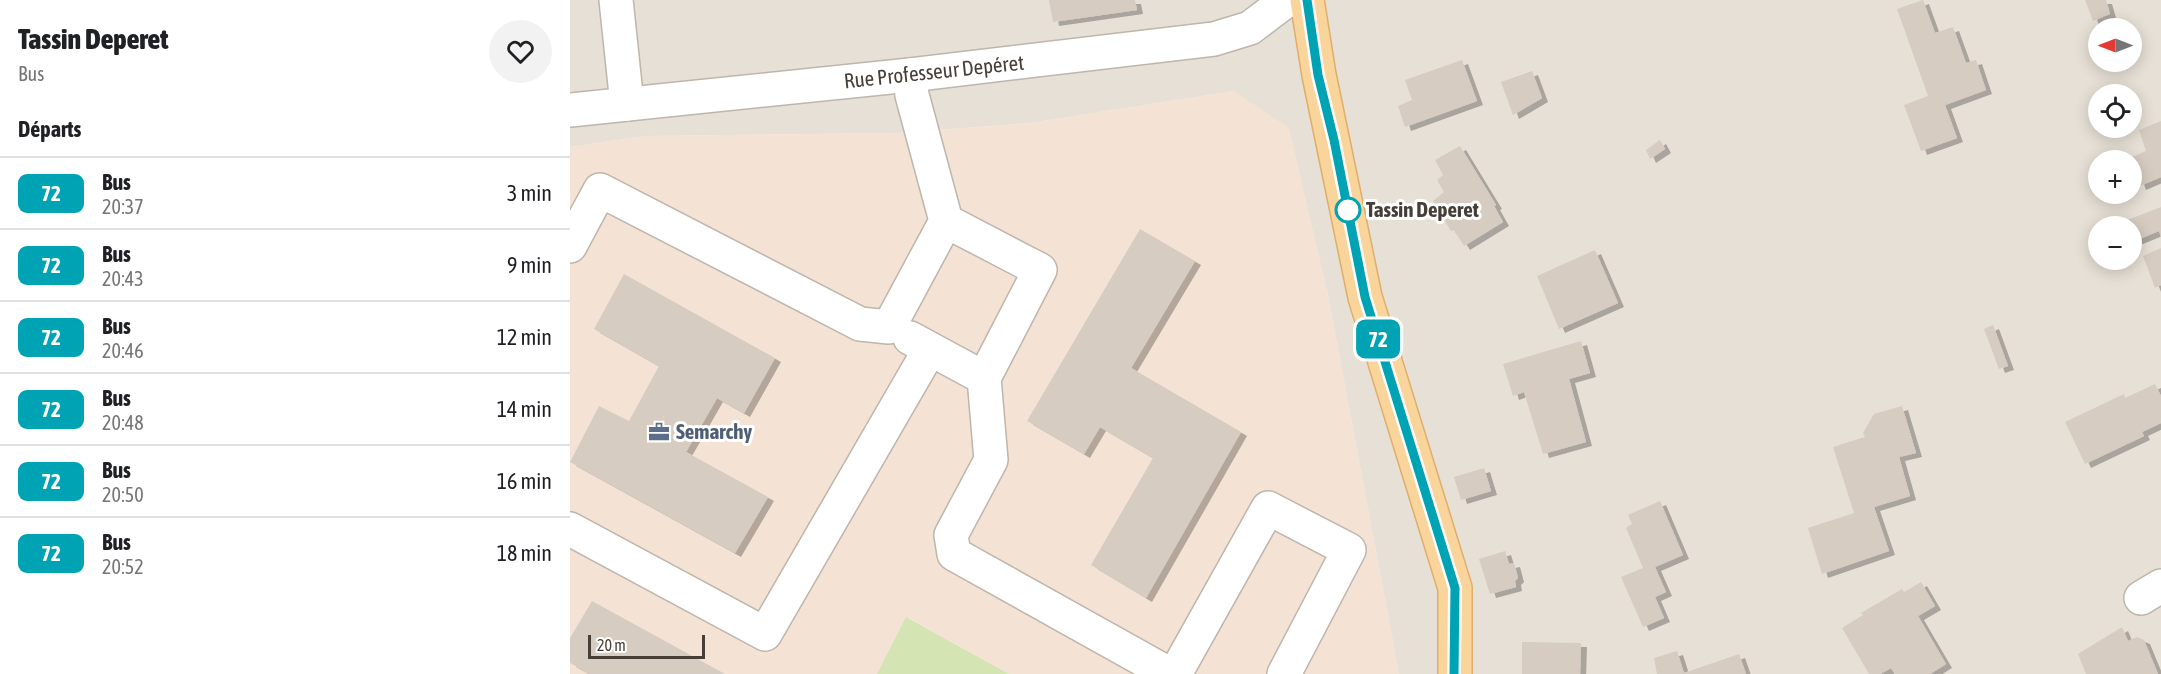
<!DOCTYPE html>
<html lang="fr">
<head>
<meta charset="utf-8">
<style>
	:root { --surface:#fff; --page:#f2f2f2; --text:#202124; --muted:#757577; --line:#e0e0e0 }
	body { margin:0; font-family:"Asap Condensed",sans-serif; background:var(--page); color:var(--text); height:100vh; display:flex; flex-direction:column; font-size:22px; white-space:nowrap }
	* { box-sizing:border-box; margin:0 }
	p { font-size:20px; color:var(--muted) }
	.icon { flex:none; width:33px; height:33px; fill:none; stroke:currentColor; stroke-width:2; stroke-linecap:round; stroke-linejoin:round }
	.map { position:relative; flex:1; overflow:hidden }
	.side { display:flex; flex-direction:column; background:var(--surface); width:570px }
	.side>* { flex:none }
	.badge { padding:0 12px; border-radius:9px; font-size:21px; line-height:39px }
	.needle { width:39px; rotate:270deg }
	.tools { position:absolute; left:1518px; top:18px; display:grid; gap:12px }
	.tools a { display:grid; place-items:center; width:54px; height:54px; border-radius:50%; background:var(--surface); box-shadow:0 3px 15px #0003; font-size:30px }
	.scale { position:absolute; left:18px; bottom:15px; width:117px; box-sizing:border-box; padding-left:6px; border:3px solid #463e37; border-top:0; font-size:16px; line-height:21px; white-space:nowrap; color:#463e37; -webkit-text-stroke:4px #fff; paint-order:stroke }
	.map>.badge { position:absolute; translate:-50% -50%; box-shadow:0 0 0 3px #fff }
	h2 { padding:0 18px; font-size:22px; line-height:54px }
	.round { display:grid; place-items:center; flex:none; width:63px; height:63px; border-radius:32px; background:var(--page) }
	.overview { display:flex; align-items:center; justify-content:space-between; height:102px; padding:0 18px }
	h1 { font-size:28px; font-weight:800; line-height:45px }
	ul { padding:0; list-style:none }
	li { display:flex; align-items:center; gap:18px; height:72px; padding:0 18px; border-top:2px solid var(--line) }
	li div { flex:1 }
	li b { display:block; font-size:22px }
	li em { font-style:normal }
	li .badge { min-width:66px; font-weight:700; text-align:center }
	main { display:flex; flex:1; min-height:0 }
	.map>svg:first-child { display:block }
	.residential { fill:#e7e0d6; fill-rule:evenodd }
	.commercial { fill:#f4e3d4 }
	.green { fill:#d4e5b3 }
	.building { fill:#d7ccc1; filter:url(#shadow) }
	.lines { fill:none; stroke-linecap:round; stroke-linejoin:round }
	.minor-casing { stroke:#beb5ab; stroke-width:36 }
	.major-casing { stroke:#deae6b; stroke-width:36 }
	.minor { stroke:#fff; stroke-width:33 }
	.major { stroke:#f9d49b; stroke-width:33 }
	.line-casing { stroke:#fff; stroke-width:14 }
	.line { stroke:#00a3b4; stroke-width:9 }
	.stop-dot { fill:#fff; stroke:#00a3b4; stroke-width:3 }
	.labels { text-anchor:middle; stroke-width:6; stroke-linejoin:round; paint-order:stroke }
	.street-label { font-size:21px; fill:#463e37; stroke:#fff }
	.stop-label { font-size:21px; font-weight:bold; fill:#463e37; stroke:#fff; text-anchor:start }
	.service-label { font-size:21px; font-weight:bold; fill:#4e5e75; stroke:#fff; text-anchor:start }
</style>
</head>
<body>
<main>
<section class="side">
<div class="overview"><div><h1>Tassin Deperet</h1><p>Bus</p></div><a class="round"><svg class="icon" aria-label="heart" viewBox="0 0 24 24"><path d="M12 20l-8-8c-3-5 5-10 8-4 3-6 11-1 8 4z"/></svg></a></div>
<h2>Départs</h2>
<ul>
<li><span class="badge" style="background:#00a3b4;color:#fff">72</span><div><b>Bus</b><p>20:37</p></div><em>3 min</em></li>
<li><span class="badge" style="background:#00a3b4;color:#fff">72</span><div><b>Bus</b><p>20:43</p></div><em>9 min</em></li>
<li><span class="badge" style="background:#00a3b4;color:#fff">72</span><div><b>Bus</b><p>20:46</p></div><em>12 min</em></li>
<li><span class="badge" style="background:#00a3b4;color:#fff">72</span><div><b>Bus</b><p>20:48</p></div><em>14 min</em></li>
<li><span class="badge" style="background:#00a3b4;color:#fff">72</span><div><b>Bus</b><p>20:50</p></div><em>16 min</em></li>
<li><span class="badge" style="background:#00a3b4;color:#fff">72</span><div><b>Bus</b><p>20:52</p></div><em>18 min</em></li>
</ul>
</section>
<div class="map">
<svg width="1591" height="674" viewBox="0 0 1591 674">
	<defs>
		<filter id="shadow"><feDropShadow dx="6" dy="4" stdDeviation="0" flood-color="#0004"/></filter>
	</defs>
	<rect width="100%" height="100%" fill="#f3eee8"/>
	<path class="residential" d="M0,0h1591v674h-762l-72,-384 -93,-199 -204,32 -134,10 -252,3 -74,11zM1528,28h34v34h-34zM1528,94h34v34h-34zM1528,160h34v34h-34zM1528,226h34v34h-34z"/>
	<polygon class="commercial" points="664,91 719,128 757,290 829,674 439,674 337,617 307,674 0,674 0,147 74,136 326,133 460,123"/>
	<polygon class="green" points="336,617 439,674 307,674"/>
	<g class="building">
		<polygon points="479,0 565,0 567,10 483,22"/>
		<polygon points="1353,0 1365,33 1383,27 1396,63 1406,60 1416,90 1375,105 1387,138 1351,151 1334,105 1358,96 1327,9"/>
		<polygon points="1515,0 1536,0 1540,14 1523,21"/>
		<polygon points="892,60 907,101 835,127 828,106 842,100 835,80"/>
		<polygon points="962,71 972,98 943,115 931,82"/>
		<polygon points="1591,121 1591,177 1570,186 1560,158 1576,151 1569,130"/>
		<polygon points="1090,140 1095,149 1080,159 1076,150"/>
		<polygon points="890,146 926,205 924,206 933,222 894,246 884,230 881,231 863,201 874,192 867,180 873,175 865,160"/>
		<polygon points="1591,207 1591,237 1589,231 1562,242 1562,226 1548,226 1547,224"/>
		<polygon points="570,229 625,261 561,368 671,432 576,598 521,565 583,458 530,427 514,454 457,421"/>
		<polygon points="1591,248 1591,285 1585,288 1573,256"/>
		<polygon points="1025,250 1048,303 989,329 967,276"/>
		<polygon points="54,274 205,358 174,413 147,398 116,452 198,497 165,553 0,462 29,406 59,421 89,366 24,329"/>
		<polygon points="1423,325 1438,366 1429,369 1414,329"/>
		<polygon points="1011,341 1020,373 999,379 1016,442 973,454 954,392 943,396 933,364"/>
		<polygon points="1585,384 1591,396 1591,423 1572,432 1574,436 1515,464 1495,422 1554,394 1555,398"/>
		<polygon points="1332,406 1346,453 1329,457 1340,496 1304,507 1319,551 1252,574 1238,528 1284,513 1263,447 1295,437 1293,433 1304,414"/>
		<polygon points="914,468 921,491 891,500 884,477"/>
		<polygon points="1090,501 1113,555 1085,567 1096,592 1085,597 1094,618 1073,627 1051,577 1073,568 1056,528 1062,524 1058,515"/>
		<polygon points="935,551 939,564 944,563 948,578 945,581 946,587 920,594 909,559"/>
		<polygon points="1351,582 1365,606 1348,616 1376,664 1360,674 1325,674 1321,668 1310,674 1299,674 1272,628 1293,615 1291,613 1332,589 1334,592"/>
		<polygon points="22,601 155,674 20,674 0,663 0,638"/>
		<polygon points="1552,627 1558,641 1567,637 1574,640 1588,674 1516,674 1508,654"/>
		<polygon points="952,642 1011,643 1010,674 952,674"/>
		<polygon points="1107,651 1114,673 1169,654 1176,674 1087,674 1084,658"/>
	</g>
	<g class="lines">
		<defs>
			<g id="minor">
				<polyline points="46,0 57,104"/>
				<polyline points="0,110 340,75 644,39 680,28 717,0"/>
				<polyline points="376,221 470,270 414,378"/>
				<polyline points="0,246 30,190 290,324 319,327 376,221 342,95 340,75"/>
				<polyline points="340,338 414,378 421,460 381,535 384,554 599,674"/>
				<polyline points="0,529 195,634 360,349"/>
				<polyline points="1571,598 1591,586"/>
				<polyline points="605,674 698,508 779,550 714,674"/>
			</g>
			<polyline id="major" points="737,0 749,75 795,297 885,588 885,674"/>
		</defs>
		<use href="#minor" class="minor-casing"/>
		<use href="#major" class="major-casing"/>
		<use href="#minor" class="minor"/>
		<use href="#major" class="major"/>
	</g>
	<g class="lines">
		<defs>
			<polyline id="line" points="737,0 748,75 764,140 795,297 885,588 884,674"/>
		</defs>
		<use href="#line" class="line-casing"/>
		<use href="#line" class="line"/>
	</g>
	<defs>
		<symbol id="office-bare" viewBox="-9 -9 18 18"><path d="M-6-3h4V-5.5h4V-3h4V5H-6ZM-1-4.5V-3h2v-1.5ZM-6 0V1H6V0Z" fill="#5c6f8a" stroke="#fff" stroke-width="2.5" paint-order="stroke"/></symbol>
	</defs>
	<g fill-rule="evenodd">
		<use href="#office-bare" x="74" y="417" width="30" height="30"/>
	</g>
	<circle class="stop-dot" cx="778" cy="210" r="12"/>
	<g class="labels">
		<g class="street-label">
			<text transform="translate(364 72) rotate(-6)" y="7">Rue Professeur Depéret</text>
		</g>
		<g class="stop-label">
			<text x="796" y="217">Tassin Deperet</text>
		</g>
		<g class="service-label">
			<text x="106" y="439">Semarchy</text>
		</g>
	</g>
</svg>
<div class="tools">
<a><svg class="needle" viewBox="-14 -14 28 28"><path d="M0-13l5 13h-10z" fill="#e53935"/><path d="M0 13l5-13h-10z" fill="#757577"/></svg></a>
<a><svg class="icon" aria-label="locate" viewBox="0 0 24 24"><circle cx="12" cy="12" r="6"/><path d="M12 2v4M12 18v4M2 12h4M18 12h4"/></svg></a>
<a>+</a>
<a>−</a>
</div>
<div class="scale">20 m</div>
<b class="badge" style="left:808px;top:339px;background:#00a3b4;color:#fff">72</b>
</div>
</main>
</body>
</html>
